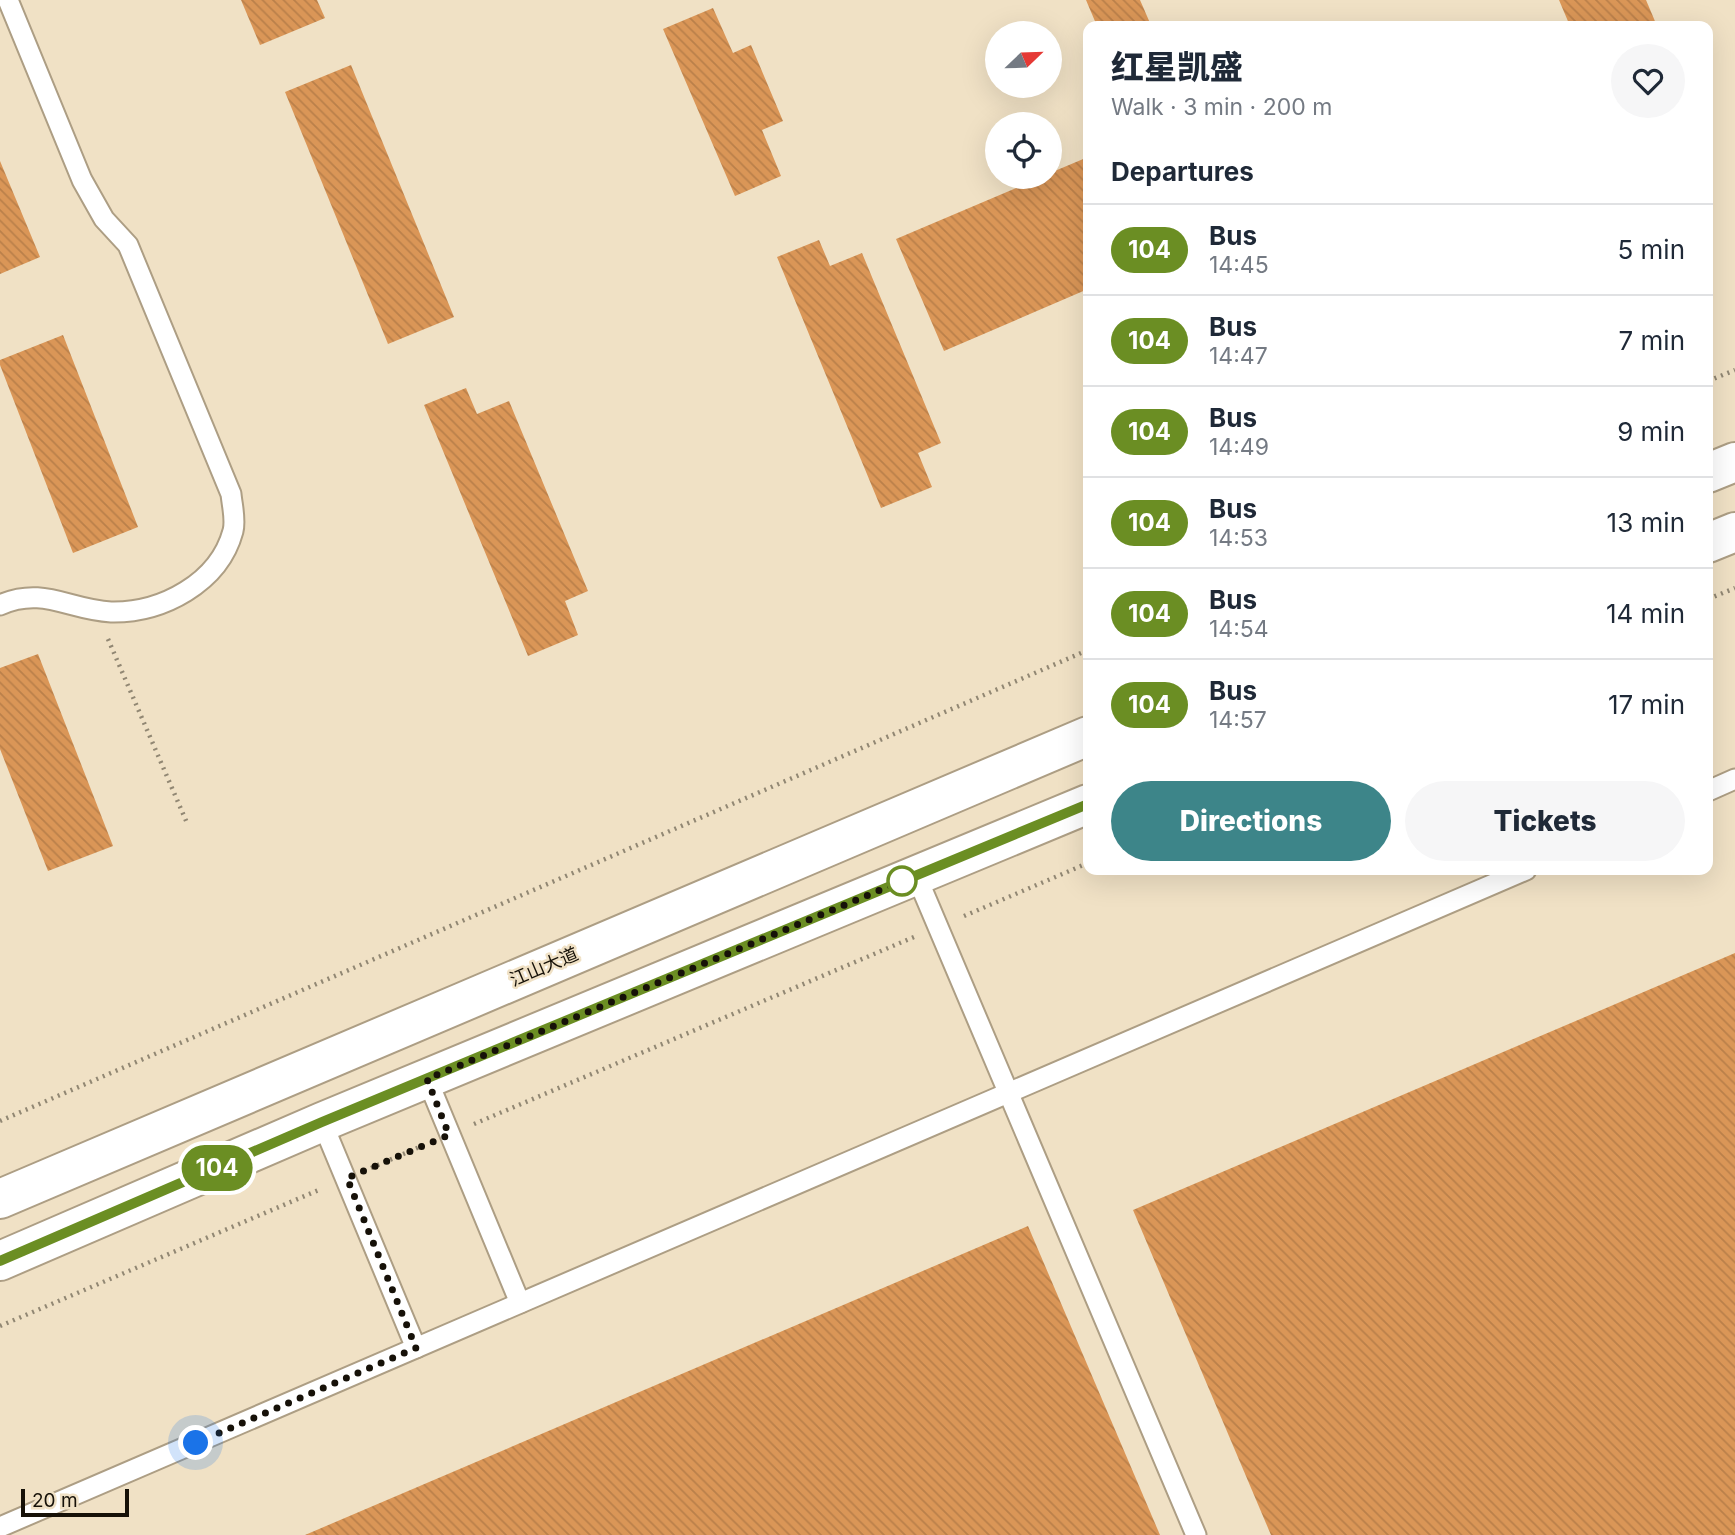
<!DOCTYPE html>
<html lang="en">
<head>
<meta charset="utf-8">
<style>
	:root { --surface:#fff; --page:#f6f6f7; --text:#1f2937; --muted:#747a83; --line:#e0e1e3; --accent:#3d8589 }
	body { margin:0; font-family:Inter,"Noto Sans SC",sans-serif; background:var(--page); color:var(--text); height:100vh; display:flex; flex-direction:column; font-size:26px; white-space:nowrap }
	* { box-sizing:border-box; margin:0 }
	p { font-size:23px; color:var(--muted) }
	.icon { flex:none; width:38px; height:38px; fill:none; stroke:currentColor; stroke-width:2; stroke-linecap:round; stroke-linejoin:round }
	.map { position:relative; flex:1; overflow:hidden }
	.panel { position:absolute; left:1083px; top:21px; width:630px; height:854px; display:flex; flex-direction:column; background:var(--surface); border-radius:14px; box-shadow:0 7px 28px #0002 }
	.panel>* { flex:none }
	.badge { padding:0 14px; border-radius:23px; font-size:24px; line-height:46px }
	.needle { width:46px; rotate:67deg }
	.controls { position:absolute; left:985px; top:21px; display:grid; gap:14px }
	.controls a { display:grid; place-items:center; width:77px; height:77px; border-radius:50%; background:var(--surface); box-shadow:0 7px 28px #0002; font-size:35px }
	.scale { position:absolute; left:21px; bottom:18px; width:108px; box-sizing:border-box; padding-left:7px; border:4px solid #161108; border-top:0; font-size:19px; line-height:24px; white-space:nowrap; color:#161108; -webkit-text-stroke:5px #f0e1c5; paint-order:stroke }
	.you { position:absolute; width:35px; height:35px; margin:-18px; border:5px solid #fff; border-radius:50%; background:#1a73e8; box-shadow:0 0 0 10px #1a73e833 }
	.map>.badge { position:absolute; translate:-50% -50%; box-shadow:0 0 0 4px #fff }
	h2 { padding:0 28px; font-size:26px; line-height:63px }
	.round { display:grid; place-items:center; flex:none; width:74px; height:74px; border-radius:37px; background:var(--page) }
	.headline { display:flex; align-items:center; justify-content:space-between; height:119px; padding:0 28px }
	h1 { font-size:33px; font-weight:800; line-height:52px }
	.action { display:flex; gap:14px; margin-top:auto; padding:14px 28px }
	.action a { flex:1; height:80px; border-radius:42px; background:var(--accent); color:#fff; font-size:28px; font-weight:800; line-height:80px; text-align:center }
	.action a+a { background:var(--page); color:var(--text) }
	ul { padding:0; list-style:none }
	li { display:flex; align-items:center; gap:21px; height:91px; padding:0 28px; border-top:2px solid var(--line) }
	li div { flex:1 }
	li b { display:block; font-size:26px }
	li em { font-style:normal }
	li .badge { min-width:77px; font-weight:700; text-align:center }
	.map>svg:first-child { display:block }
	.building { fill:url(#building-back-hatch) }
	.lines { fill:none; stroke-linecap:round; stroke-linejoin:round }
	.lane-casing { stroke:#ad9e84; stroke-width:23 }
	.secondary-casing { stroke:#ad9e84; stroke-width:42 }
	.path { stroke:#918773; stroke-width:4.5; stroke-dasharray:2 5; stroke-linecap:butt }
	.lane { stroke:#fff; stroke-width:19 }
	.secondary { stroke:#fff; stroke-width:38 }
	.line-casing { stroke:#fff; stroke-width:16 }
	.line { stroke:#6b8e23; stroke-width:10 }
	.walk { stroke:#161108; stroke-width:7; stroke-dasharray:0 12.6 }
	.stop-dot { fill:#fff; stroke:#6b8e23; stroke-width:3.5 }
	.labels { text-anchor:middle; stroke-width:5; stroke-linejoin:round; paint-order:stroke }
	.street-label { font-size:18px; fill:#161108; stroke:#f0e1c5 }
</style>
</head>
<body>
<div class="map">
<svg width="1735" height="1535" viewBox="0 0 1735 1535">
	<defs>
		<pattern id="building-back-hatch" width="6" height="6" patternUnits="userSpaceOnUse" patternTransform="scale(1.75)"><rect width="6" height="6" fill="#da9657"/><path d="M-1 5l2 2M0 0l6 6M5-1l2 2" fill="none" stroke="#ba804a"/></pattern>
	</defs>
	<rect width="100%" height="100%" fill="#f0e1c5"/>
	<g class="building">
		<polygon points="241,0 317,0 325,18 260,45"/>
		<polygon points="1086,0 1140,0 1150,23 1143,26 1097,26"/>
		<polygon points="1559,0 1646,0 1657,26 1570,26"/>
		<polygon points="713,8 733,53 751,45 783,121 762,130 781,176 735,196 663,29"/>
		<polygon points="351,65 454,317 388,344 285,92"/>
		<polygon points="1088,157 1088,289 944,351 896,239 1042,177 1050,177 1050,173"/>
		<polygon points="0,161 40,257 0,274"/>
		<polygon points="819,240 830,266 862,253 941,443 918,453 932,487 881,508 777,257"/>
		<polygon points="63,335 138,527 73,553 0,365 0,360"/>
		<polygon points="466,388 477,414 509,401 588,591 565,601 578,635 528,656 424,405"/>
		<polygon points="38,654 113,846 48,871 0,749 0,668"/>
		<polygon points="1735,953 1735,1535 1271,1535 1133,1210"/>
		<polygon points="1028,1226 1160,1535 305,1535"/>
	</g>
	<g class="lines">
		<defs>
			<g id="lane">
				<path d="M0,605c43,-19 69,5 111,7 51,1 108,-29 122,-81 3,-11 -1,-26 -2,-37l-103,-249 -24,-26 -22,-39 -74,-180"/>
				<polyline points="1708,791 1735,779"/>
				<polyline points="916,875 1196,1535"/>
				<polyline points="427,1079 520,1303"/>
				<polyline points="322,1122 416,1348"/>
				<polyline points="0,1527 1526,870"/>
			</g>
			<g id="secondary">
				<polyline points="1708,473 1735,462"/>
				<polyline points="1708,543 1735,532"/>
				<polyline points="0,1199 1088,736"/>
				<polyline points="0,1261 322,1122 1088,804"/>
			</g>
		</defs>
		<use href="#lane" class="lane-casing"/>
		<use href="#secondary" class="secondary-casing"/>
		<g class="path">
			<polyline points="1708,381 1735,370"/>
			<polyline points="1708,599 1735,588"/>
			<polyline points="108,639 187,823"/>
			<polyline points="964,916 1088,863"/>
			<polyline points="0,1121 1088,650"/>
			<polyline points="474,1124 914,937"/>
			<polyline points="371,1168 424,1145"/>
			<polyline points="0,1326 321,1189"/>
		</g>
		<use href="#lane" class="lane"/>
		<use href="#secondary" class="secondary"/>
	</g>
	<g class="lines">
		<defs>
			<polyline id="line" points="0,1261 322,1122 1088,804"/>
		</defs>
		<use href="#line" class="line-casing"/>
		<use href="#line" class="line"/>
		<polyline class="walk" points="196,1443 416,1348 347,1178 449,1135 427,1079 902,881"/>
	</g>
	<circle class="stop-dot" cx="902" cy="881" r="14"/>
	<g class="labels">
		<g class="street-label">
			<text transform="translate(544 967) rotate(-23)" y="6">江山大道</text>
		</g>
	</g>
</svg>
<div class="controls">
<a><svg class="needle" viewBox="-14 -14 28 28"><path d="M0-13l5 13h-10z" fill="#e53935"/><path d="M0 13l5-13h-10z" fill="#747a83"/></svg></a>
<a><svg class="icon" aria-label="locate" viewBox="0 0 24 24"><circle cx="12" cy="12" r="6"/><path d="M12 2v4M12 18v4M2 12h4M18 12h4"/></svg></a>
</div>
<div class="scale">20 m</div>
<div class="you" style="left:196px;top:1443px"></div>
<b class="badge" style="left:217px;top:1168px;background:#6b8e23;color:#fff">104</b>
<section class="panel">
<div class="headline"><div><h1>红星凯盛</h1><p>Walk · 3 min · 200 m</p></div><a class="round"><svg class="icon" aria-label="heart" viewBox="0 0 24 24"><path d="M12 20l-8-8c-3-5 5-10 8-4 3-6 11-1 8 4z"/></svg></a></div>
<h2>Departures</h2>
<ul>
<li><span class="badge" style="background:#6b8e23;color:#fff">104</span><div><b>Bus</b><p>14:45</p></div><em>5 min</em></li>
<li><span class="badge" style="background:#6b8e23;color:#fff">104</span><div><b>Bus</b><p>14:47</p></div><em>7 min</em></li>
<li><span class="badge" style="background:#6b8e23;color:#fff">104</span><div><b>Bus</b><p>14:49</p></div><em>9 min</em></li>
<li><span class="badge" style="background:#6b8e23;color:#fff">104</span><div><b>Bus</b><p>14:53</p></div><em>13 min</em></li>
<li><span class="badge" style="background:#6b8e23;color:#fff">104</span><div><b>Bus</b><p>14:54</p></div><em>14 min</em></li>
<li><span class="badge" style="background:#6b8e23;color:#fff">104</span><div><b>Bus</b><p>14:57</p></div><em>17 min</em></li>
</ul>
<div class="action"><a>Directions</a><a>Tickets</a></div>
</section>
</div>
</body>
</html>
